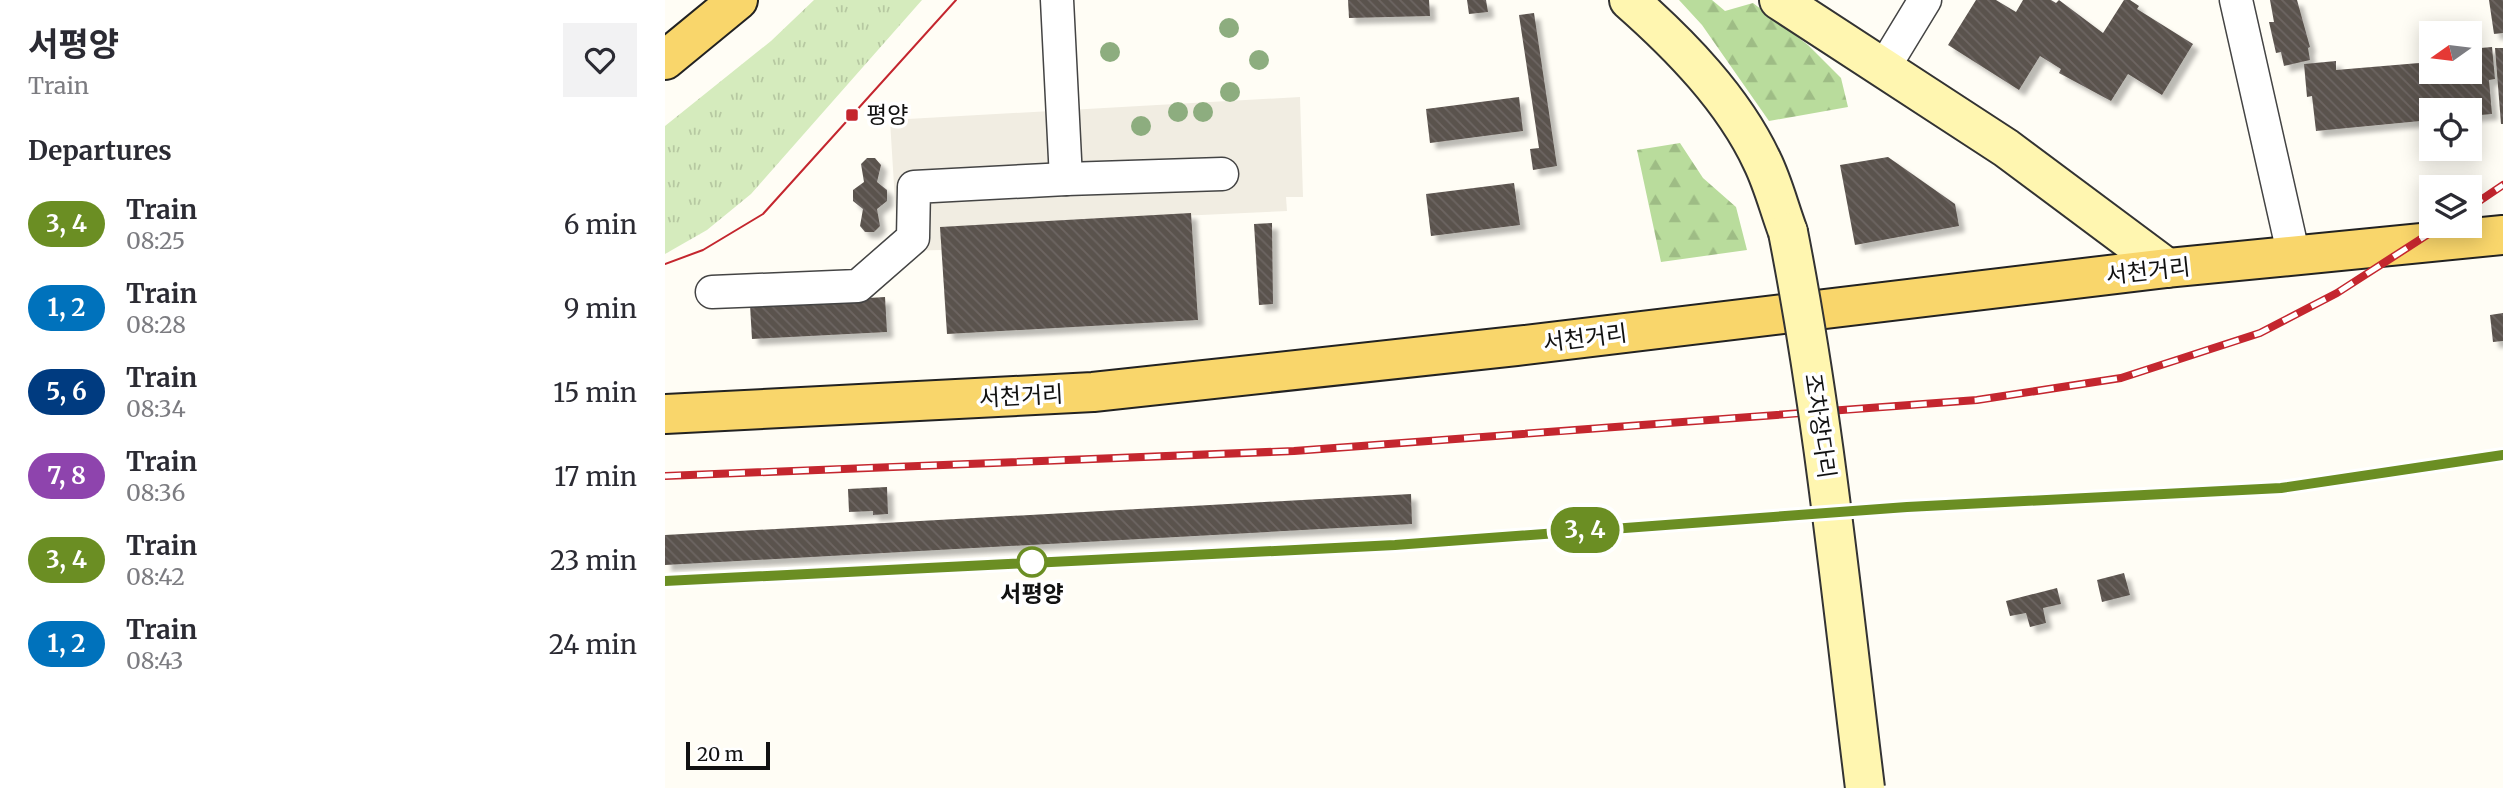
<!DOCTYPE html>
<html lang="en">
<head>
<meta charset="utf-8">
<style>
	:root { --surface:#fff; --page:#f2f2f3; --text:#2b2b33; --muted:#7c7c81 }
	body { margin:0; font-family:Merriweather,"Noto Sans KR",serif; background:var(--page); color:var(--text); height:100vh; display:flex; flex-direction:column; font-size:26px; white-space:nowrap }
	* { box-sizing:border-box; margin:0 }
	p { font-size:23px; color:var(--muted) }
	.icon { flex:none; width:38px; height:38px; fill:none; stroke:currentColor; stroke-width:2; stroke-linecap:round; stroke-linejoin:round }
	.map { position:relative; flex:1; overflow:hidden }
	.sheet { display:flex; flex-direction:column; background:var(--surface); width:665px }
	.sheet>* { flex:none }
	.badge { padding:0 14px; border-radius:23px; font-size:24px; line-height:46px }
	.needle { width:46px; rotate:256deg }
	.fabs { position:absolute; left:1754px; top:21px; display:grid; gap:14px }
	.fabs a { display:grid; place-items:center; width:63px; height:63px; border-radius:0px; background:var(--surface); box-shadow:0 4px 18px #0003; font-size:35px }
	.scale { position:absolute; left:21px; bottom:18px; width:84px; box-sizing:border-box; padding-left:7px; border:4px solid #111; border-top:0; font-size:19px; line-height:24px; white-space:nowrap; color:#111; -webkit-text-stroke:5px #fff; paint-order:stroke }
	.map>.badge { position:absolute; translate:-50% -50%; box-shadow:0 0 0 4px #fff }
	h2 { padding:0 28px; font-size:26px; line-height:63px }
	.round { display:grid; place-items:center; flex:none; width:74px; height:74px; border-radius:0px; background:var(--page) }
	.summary { display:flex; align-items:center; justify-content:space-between; height:119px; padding:0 28px }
	h1 { font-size:33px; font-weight:700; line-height:52px }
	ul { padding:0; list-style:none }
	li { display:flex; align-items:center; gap:21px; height:84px; padding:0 28px }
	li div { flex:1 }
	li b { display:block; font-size:26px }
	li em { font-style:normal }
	li .badge { min-width:77px; font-weight:700; text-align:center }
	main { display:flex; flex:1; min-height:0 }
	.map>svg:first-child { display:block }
	.grass { fill:url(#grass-tufts) }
	.forest { fill:url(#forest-firs) }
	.plaza { fill:#f1ede2 }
	.building { fill:url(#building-back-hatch); filter:url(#shadow) }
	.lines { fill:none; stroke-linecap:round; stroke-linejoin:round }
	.street-casing { stroke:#444; stroke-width:35 }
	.secondary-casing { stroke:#333; stroke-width:42 }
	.primary-casing { stroke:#222; stroke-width:42 }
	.street { stroke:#fff; stroke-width:32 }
	.secondary { stroke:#fff6b0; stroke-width:38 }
	.primary { stroke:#f9d66b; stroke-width:38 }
	.tram { stroke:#c4262e; stroke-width:2 }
	.rail-casing { stroke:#c4262e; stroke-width:8 }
	.rail { stroke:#fff; stroke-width:5; stroke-dasharray:16; stroke-linecap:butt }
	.secondary-bridge-casing { stroke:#333; stroke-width:42; stroke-linecap:butt }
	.secondary-bridge { stroke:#fff6b0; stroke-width:38 }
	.tree { fill:#8dad7f }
	.line-casing { stroke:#fff; stroke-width:16 }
	.line { stroke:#6b8e23; stroke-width:10 }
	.poi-dot { fill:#c4262e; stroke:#fff; stroke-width:2.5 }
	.stop-dot { fill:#fff; stroke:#6b8e23; stroke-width:3.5 }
	.labels { text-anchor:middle; stroke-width:7; stroke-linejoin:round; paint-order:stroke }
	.poi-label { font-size:23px; fill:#111; stroke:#fff; text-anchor:start }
	.street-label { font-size:23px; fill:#111; stroke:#fff }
	.stop-label { font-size:23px; font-weight:bold; fill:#111; stroke:#fff }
</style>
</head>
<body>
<main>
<section class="sheet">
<div class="summary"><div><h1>서평양</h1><p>Train</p></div><a class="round"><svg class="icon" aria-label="heart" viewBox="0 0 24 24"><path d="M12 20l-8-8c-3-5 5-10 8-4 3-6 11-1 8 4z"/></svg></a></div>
<h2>Departures</h2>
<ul>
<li><span class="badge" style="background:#6b8e23;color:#fff">3, 4</span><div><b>Train</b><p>08:25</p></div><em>6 min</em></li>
<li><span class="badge" style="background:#0072bc;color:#fff">1, 2</span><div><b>Train</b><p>08:28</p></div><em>9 min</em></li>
<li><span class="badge" style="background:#003b80;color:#fff">5, 6</span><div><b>Train</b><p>08:34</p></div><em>15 min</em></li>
<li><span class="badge" style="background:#8e44ad;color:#fff">7, 8</span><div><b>Train</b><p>08:36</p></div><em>17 min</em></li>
<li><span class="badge" style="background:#6b8e23;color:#fff">3, 4</span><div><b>Train</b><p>08:42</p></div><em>23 min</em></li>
<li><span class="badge" style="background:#0072bc;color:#fff">1, 2</span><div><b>Train</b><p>08:43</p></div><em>24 min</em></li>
</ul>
</section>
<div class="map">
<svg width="1838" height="788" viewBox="0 0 1838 788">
	<defs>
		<pattern id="grass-tufts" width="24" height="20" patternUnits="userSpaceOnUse" patternTransform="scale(1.75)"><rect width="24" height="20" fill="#d5ebbd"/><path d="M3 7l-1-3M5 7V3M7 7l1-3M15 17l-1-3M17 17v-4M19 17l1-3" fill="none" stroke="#b6c8a1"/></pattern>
		<pattern id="forest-firs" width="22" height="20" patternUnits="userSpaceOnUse" patternTransform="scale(1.75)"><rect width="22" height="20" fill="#b9dc9c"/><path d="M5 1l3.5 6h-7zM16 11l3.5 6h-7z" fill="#9ebc85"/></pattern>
		<pattern id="building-back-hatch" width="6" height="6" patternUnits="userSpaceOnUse" patternTransform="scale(1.75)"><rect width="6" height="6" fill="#5a524d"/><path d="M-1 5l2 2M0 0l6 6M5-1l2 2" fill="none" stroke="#6d6662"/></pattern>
		<filter id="shadow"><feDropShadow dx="6" dy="6" stdDeviation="2" flood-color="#0004"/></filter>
	</defs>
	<rect width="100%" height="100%" fill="#fffdf5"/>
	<polygon class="grass" points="149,0 257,0 86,194 42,230 0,254 0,126 106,41"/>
	<g class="forest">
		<polygon points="1014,0 1047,0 1060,11 1088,3 1143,45 1176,78 1183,107 1104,121 1037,25"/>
		<polygon points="1015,143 1038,178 1071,207 1082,250 996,262 972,150"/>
	</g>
	<polygon class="plaza" points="635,97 638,197 621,197 622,211 276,227 277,250 233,251 225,120"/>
	<g class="building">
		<polygon points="683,0 764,0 765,16 684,18"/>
		<polygon points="802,0 821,0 823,12 804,14"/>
		<polygon points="1311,0 1331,0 1351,12 1358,0 1386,0 1391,3 1394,0 1438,33 1459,0 1465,0 1474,6 1472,9 1528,44 1497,95 1463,74 1446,101 1394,73 1396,69 1375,56 1354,90 1283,45"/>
		<polygon points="1605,0 1632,0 1645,47 1643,48 1645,60 1619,66 1616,52 1611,53 1604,22 1609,22"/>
		<polygon points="1824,0 1838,0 1838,33 1829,34"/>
		<polygon points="869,13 892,166 868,170 865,149 874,148 854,15"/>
		<polygon points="1827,47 1830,79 1824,80 1827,114 1804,116 1804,110 1766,110 1766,120 1651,131 1647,96 1642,97 1639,64 1671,61 1671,70 1766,62 1766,72 1804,72 1804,49"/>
		<polygon points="1830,48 1838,48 1838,124 1836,124"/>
		<polygon points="854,97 858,131 765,143 761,109"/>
		<polygon points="1223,157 1290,204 1294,226 1190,245 1175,165"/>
		<polygon points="202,158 210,158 216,165 212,182 222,190 222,201 212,209 215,226 209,232 200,232 195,226 198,209 188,201 188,190 199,182 196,164"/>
		<polygon points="849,183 855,225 766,236 761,194"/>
		<polygon points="526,213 533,320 282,334 275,227"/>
		<polygon points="607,223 608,304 594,305 589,224"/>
		<polygon points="220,297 222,332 87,339 85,305"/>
		<polygon points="1838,313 1838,341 1828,342 1825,315"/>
		<polygon points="222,487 223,514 208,515 208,511 184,512 183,489"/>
		<polygon points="746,494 747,524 0,565 0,535"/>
		<polygon points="1459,573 1465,595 1437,602 1432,580"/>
		<polygon points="1392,588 1396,604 1378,608 1381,623 1365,627 1361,613 1345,616 1341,601"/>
	</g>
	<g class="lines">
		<defs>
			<g id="street">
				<polyline points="392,0 401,179 557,174"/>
				<polyline points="1571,0 1629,257"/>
				<polyline points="1218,69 1260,0"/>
				<polyline points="47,292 193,286 248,238 249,187 401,179"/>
			</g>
			<g id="secondary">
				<path d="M964,0c51,45 104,99 133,161 11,22 17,47 26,71"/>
				<polyline points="1114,0 1341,148 1502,268"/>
			</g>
			<g id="primary">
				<polyline points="0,60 73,0"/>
				<polyline points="0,414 428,392 851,346 1502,268 1838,235"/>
			</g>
		</defs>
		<use href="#street" class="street-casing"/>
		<use href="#secondary" class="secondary-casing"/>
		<use href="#primary" class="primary-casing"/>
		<use href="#street" class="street"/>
		<use href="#secondary" class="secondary"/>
		<use href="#primary" class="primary"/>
		<polyline class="tram" points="0,264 38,250 98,214 291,0"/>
		<defs>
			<g id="rail">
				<polyline points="1804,208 1838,185"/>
				<polyline points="0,476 629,451 1312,400 1456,378 1595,333 1672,293 1776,226"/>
				<polyline points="0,581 730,545 1242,507 1616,488 1838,455"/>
			</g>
		</defs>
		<use href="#rail" class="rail-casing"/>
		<use href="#rail" class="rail"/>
		<defs>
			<path id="secondary-bridge" d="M1123,232c36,184 54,370 77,556"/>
		</defs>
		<use href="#secondary-bridge" class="secondary-bridge-casing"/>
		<use href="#secondary-bridge" class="secondary-bridge"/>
	</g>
	<g class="tree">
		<circle cx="564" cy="28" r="10"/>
		<circle cx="445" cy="52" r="10"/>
		<circle cx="594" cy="60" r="10"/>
		<circle cx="565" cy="92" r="10"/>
		<circle cx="513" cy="112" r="10"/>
		<circle cx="538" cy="112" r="10"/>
		<circle cx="476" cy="126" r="10"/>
	</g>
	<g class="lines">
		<defs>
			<polyline id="line" points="0,581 730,545 1242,507 1616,488 1838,455"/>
		</defs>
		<use href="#line" class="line-casing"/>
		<use href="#line" class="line"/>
	</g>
	<rect class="poi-dot" x="180" y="108" width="14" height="14" rx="3.5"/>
	<circle class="stop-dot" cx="367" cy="562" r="14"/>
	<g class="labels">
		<g class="poi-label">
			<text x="201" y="123">평양</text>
		</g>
		<g class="street-label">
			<text transform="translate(1483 271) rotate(-6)" y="8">서천거리</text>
			<text transform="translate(920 338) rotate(-7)" y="8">서천거리</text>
			<text transform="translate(356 396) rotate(-3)" y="8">서천거리</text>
			<text transform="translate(1155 426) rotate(82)" y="8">조차장다리</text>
		</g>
		<g class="stop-label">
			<text x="367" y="602">서평양</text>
		</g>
	</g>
</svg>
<div class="fabs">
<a><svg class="needle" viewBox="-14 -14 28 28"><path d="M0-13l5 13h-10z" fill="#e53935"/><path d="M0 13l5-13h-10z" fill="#7c7c81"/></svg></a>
<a><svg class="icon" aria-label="locate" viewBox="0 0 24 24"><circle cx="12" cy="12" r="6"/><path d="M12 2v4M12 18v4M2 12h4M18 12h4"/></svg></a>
<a><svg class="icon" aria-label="layers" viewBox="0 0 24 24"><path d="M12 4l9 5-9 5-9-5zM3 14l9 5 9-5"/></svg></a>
</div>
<div class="scale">20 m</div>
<b class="badge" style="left:920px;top:530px;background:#6b8e23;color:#fff">3, 4</b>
</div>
</main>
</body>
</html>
